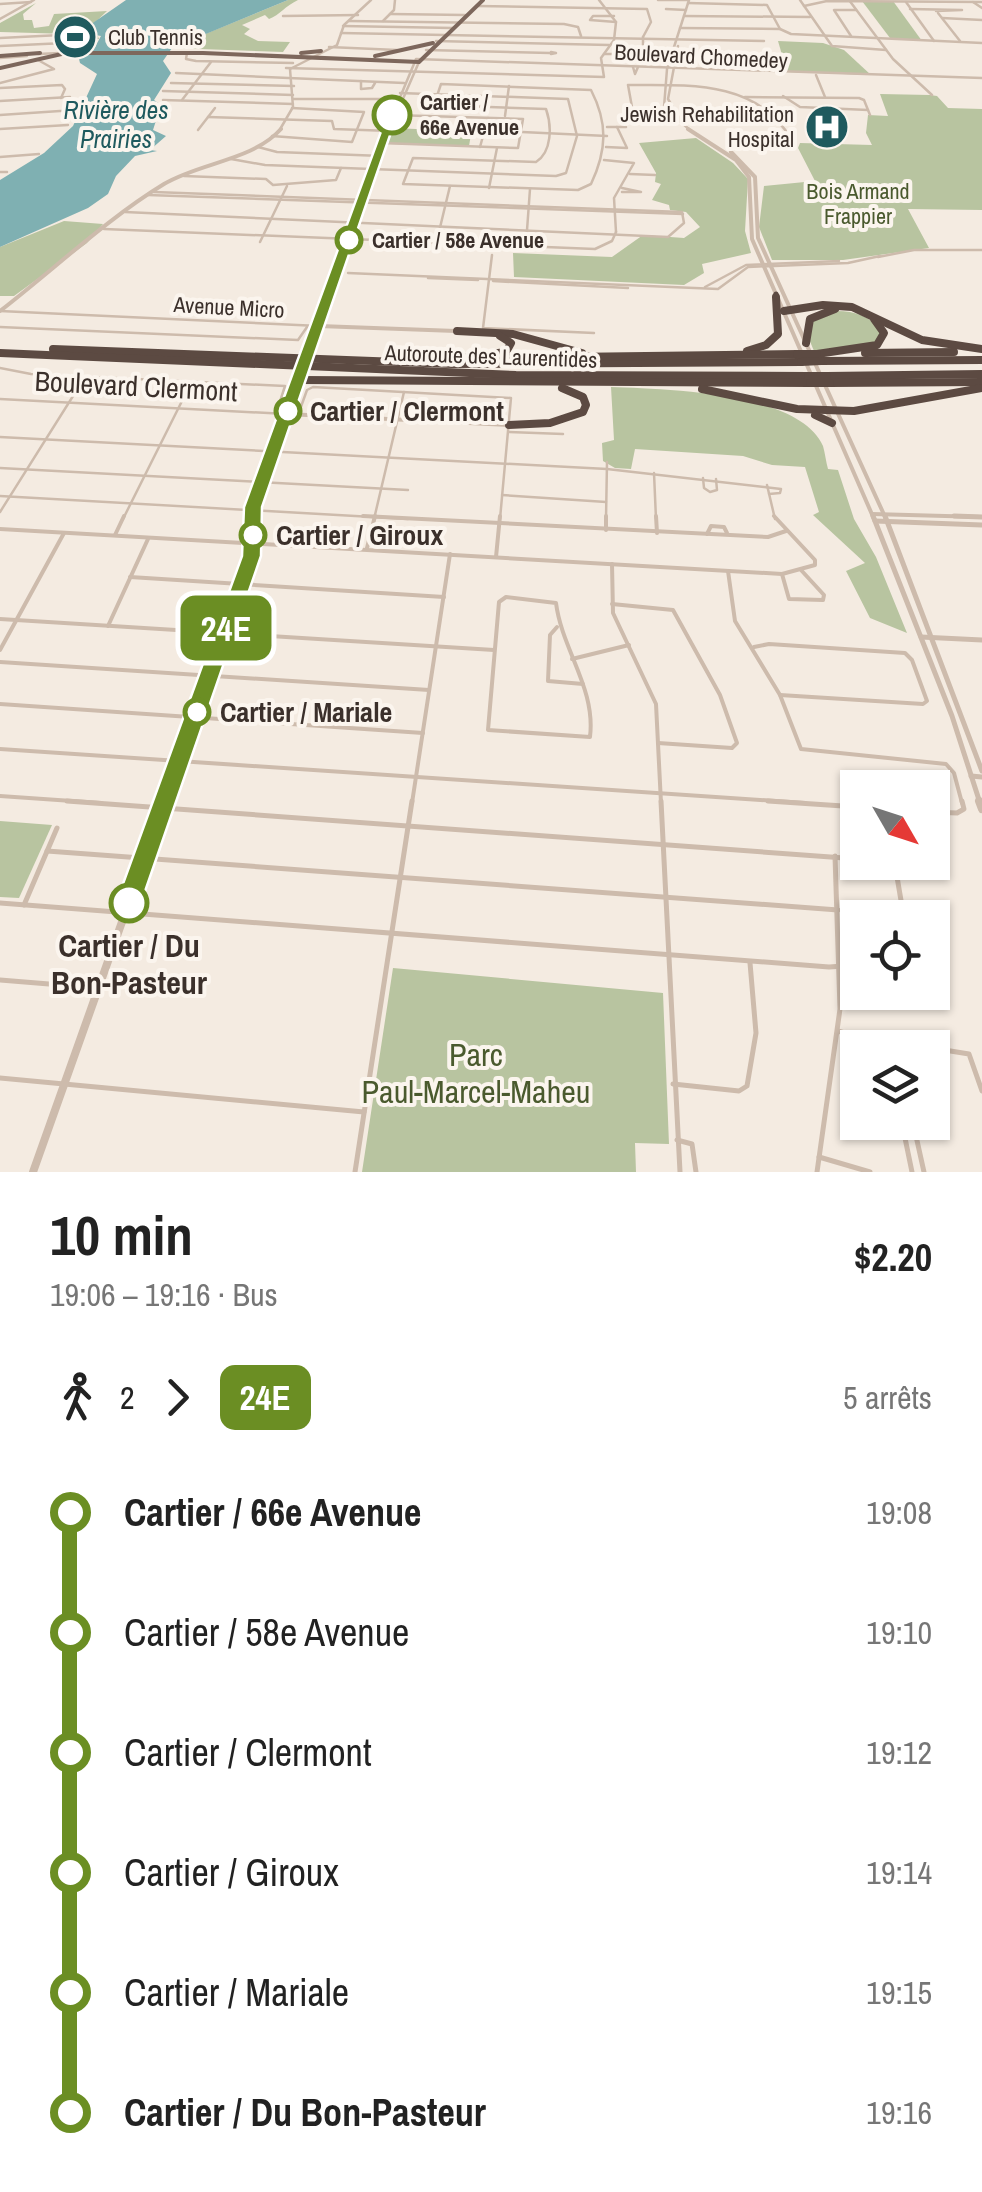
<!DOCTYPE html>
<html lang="fr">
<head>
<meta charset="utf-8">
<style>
	:root { --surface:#fff; --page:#f6f6f6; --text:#222; --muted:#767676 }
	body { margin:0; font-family:"Archivo Narrow",sans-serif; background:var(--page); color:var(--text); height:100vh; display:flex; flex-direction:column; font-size:38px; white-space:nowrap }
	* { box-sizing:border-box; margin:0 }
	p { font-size:32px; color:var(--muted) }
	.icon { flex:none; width:55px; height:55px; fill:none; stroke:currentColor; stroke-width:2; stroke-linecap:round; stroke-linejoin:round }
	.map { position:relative; height:1172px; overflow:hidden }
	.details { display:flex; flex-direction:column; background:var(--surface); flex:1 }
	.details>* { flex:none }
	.badge { padding:0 20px; border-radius:15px; font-size:35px; line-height:65px }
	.needle { width:65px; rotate:129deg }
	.tools { position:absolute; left:840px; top:770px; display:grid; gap:20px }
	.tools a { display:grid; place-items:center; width:110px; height:110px; border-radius:0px; background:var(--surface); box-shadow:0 2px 8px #0004; font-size:50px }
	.map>.badge { position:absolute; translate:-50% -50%; box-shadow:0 0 0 5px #fff }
	.legs { display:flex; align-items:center; gap:15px; height:110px; padding:0 50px; font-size:32px }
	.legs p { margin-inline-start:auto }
	.headline { display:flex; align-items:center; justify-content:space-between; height:170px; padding:0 50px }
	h1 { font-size:55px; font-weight:700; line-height:75px }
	ul { padding:0 50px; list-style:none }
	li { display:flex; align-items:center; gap:35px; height:120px; font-size:38px }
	li i { display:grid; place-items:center; width:15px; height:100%; margin:0 12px; background:currentColor }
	li i::after { content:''; width:25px; height:25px; margin:-12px; border:8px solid; border-radius:50%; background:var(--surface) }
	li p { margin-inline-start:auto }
	li:first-child i { background:linear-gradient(#0000 50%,currentColor 0) }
	li:last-child i { background:linear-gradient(currentColor 50%,#0000 0) }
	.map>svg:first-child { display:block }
	.green { fill:#b8c4a0 }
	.water { fill:#7fb0b2 }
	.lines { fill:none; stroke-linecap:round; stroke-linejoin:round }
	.minor-far2 { stroke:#cdbbac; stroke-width:2.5 }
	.minor-far1 { stroke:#cdbbac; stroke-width:4 }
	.minor { stroke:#cdbbac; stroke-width:5 }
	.tertiary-far3 { stroke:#cdbbac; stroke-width:2.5 }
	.tertiary-far2 { stroke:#cdbbac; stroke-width:4 }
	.tertiary-far1 { stroke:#cdbbac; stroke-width:5 }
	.tertiary { stroke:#cdbbac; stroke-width:8 }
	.primary { stroke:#7d675c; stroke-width:4 }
	.motorway-far1 { stroke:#5c4a42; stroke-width:5 }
	.motorway { stroke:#5c4a42; stroke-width:8 }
	.tertiary-bridge { stroke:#cdbbac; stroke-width:4 }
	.motorway-bridge { stroke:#5c4a42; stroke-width:8 }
	.line-1 { fill:#6b8e23; stroke:#fff; stroke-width:2.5 }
	.stop-1-dot { fill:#fff; stroke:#6b8e23; stroke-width:5 }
	.labels { text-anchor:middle; stroke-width:8; stroke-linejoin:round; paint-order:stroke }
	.far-poi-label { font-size:22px; fill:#3b302b; stroke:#fbf5ee; text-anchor:start }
	.far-street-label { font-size:22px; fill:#3b302b; stroke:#fbf5ee }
	.far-stop-label { font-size:22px; font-weight:bold; fill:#3b302b; stroke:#fbf5ee; text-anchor:start }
	.far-park-label { font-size:22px; fill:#4a5a2e; stroke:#fbf5ee }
	.far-water-label { font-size:25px; font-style:italic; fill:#1f5a5e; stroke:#fbf5ee }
	.street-label { font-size:28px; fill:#3b302b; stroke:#fbf5ee }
	.stop-label { font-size:28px; font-weight:bold; fill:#3b302b; stroke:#fbf5ee; text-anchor:start }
	.near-stop-label { font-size:32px; font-weight:bold; fill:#3b302b; stroke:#fbf5ee }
	.near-park-label { font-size:32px; fill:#4a5a2e; stroke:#fbf5ee }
</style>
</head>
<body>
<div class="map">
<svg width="982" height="1172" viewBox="0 0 982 1172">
	<rect width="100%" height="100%" fill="#f4ebe1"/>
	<g class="green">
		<path d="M288,0h10c-13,6 -18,15 -29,19l-4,-4 -23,10 8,4 -6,5 14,7 32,1 -7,10 -112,-4z"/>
		<polygon points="862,1 893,1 922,41 890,38"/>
		<polygon points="36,3 23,14 24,20 32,20 34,28 49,26 54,14 107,11 84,33 97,34 99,39 67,42 70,34 0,32 0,23"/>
		<polygon points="778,41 823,43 844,50 871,75 787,72"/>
		<polygon points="880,94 930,95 937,96 948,108 982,109 982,210 908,209 929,248 843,260 772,260 759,227 764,186 815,181 798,148 800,143 872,145 866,133 868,115 888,116"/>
		<polygon points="393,128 484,132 484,134 471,134 469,146 387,144"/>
		<polygon points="696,138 733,163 748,179 745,231 751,253 702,264 704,273 684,285 514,277 513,253 612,257 643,235 684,238 700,227 686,212 670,210 669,205 652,200 661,184 655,182 656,173 639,143"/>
		<polygon points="64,221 103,224 87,243 14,296 0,296 0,247"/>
		<path d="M832,311c20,-1 38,4 49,20l-6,12 -61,8 -5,-12 1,-16z"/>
		<path d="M611,387c51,2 188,4 212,59 2,7 3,16 5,23l10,1 16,49 22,38 31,76 -37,-15 -24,-47 19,-8 -52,-48 6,-3 -14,-45 -33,-2 -29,-9 -108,-7 -4,20 -16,-1 -12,-7 -1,-18 12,-3z"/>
		<polygon points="0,821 52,825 19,898 0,897"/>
		<polygon points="393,968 663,993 669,1144 635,1143 636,1172 362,1172"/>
	</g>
	<polygon class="water" points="126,0 288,0 172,48 163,61 171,73 154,100 161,105 153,130 166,136 150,150 157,151 135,156 116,176 108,194 88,208 0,247 0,180 44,153 73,126 97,74 80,63 78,55 95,47 101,36 85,33 87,27"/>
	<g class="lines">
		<g class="minor-far2">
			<polyline points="658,0 688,0"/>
			<polyline points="800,0 832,46 886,50"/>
			<polyline points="849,0 893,59 932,95"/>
			<polyline points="906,2 934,41"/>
			<polyline points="973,2 982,8"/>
			<polyline points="688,3 767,5 780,29"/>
			<polyline points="0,4 31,2"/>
			<polyline points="477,6 647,9 651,22 643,37"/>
			<polyline points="804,6 827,1 982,2"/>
			<polyline points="666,9 686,10"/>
			<polyline points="910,9 962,10 936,11"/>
			<polyline points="938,13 960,41"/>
			<polyline points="390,14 465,15"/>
			<polyline points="283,16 358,15"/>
			<polyline points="614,16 593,16 590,20 616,22"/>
			<polyline points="684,16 810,17"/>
			<polyline points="942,18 982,20"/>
			<polyline points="349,21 564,24 578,27 581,36"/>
			<polyline points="383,21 394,10 395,0"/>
			<polyline points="343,26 453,28"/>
			<polyline points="680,28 780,29 791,34 982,43"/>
			<polyline points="341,33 764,41"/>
			<polyline points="851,36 834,10 856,10"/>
			<polyline points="0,38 81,34"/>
			<polyline points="436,41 609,45"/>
			<polyline points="0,46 87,42"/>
			<polyline points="329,47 397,50"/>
			<polyline points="426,50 550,53"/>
			<polygon points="551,52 556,53 551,54"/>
			<polyline points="187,53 186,59 196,61 293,63"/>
			<polyline points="604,54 643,54 643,37"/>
			<polyline points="633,67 635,74 638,67"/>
			<polyline points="286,68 604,77 601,58 614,40 616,22 599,0"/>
			<polyline points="176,73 404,83"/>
			<polyline points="816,75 825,97"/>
			<polyline points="361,81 361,89 372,88 375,83"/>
			<polyline points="0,83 54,69 38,60"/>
			<polyline points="171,83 294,86"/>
			<path d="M441,84l150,6c17,33 16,60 0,94l-13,6 -175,-6 10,-26 123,4c16,-10 16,-36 10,-53l-112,-4z"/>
			<polyline points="0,88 62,85 65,89 61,98"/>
			<polyline points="163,91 293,95"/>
			<polyline points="783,96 800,107 868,110"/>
			<polyline points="745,97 859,98 864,100 870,115"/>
			<polyline points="293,99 398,99"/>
			<polyline points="163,100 293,104"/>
			<polyline points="182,100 211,62"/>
			<polyline points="0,101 70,97"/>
			<path d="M632,107l-4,-22c60,0 129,-5 163,54"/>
			<polyline points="0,115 75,110"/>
			<polyline points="505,116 509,86"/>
			<polyline points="208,117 332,121 334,129 391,131"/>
			<polyline points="607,127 626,127"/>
			<polyline points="0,129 68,125"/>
			<polyline points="198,130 215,108"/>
			<polyline points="522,132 607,136"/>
			<polyline points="484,134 520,135"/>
			<polyline points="272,136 352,142 364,112 292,108"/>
			<polyline points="382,143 518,148 523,119 393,115"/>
			<polyline points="258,147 277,152 382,156"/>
			<polyline points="480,147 488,118"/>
			<polyline points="606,147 627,148 617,127"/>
			<polyline points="0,157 39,154"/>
			<polyline points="231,159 265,165 556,176 566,173 577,136 568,99 400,93"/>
			<polyline points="604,160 634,163 614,198 616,232"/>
			<polyline points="0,172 7,172"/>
			<polyline points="630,174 655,175"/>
			<polyline points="184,176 266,179 273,185 336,180 341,168"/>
			<polyline points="489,188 497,148"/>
			<polyline points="622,188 641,192 622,192"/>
			<polyline points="148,195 683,214"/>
			<polyline points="125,212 668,237 684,223 682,212 154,192"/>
			<polyline points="104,229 595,249 612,241 616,232"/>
			<polyline points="437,240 450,186"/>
			<polyline points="260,242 287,186"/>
			<polyline points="526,244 530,189"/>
			<polyline points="492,255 483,328 594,333"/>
			<polyline points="878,257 914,250 982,250"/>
			<polyline points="348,273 718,289 748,267 848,263 880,256"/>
			<polyline points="428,278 478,280"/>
			<polyline points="493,281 628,288"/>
			<polyline points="705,287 746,265 839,261"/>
			<polyline points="0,311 319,326"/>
			<polyline points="0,327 298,340 307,327"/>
			<polyline points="0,368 31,374 285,386 276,414"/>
			<polyline points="0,399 287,414"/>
			<polyline points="298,415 307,390 313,387 511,398 500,519"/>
			<polyline points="509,432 563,434"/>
			<polyline points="0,437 607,469 781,489 780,493 769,494"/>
			<polyline points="0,468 408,490"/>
			<polyline points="654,473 656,519"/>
			<polyline points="703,478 704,488 710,492 717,490 716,479"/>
			<polyline points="767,485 775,519"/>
			<polyline points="502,495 606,502"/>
			<polyline points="0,496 408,519"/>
			<polyline points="0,512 85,377"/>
			<polyline points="123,519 191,383"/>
			<polyline points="374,519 404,392"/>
			<polyline points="606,519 607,462"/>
		</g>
		<g class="minor-far1">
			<polyline points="363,516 768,537 786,531"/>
			<polyline points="656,516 657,533"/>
			<polyline points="0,529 782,574 815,565 815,560 774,516"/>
			<polyline points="606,530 606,516"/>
			<polyline points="707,534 711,526 724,527 727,533"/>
			<polyline points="115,535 124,516"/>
			<polyline points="367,548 375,516"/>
			<polyline points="496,557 500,516"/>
			<polyline points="612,564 613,613 656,704 661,803"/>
			<polyline points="728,571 735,621 780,695 801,749 946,764 954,773 962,803"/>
			<polyline points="782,574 789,599 823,600 824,595 801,570"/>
			<polyline points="130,577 444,597"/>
			<path d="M506,597l50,6c6,47 40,85 34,134l-102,-7 11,-128z"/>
			<polyline points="612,604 673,610 720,695 737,743 732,748 658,743"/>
			<polyline points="0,619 494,650"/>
			<polyline points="108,626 148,539"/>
			<polyline points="557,627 550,635 548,681 583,684"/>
			<polyline points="754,647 769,644 905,653 912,660 927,701 923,704 780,695"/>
			<polyline points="0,650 64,533"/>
			<polyline points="572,659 629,645"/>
			<polyline points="0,662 429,690"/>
			<polyline points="0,704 423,733"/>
			<polyline points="0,749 805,803"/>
			<polyline points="0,796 101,803"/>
			<polyline points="412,803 450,554"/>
		</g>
		<g class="minor">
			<polyline points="67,801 858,859"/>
			<polyline points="661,801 680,1172"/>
			<polyline points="768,801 858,807"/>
			<polyline points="932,812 957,813 964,809 962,801"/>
			<polyline points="47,851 838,910"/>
			<polyline points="886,862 896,871 904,918"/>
			<polyline points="0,903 829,967 858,965"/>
			<polyline points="24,905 57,828"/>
			<polyline points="0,980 98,988"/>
			<polyline points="838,1031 877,1043 927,1048"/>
			<polyline points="932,1048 969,1054 982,1091"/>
			<polyline points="0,1078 364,1112"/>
			<polyline points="673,1084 739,1091 747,1086 756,1033 750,963"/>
			<polyline points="677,1140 692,1144 696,1172"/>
			<polyline points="819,1157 870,1172"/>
			<polyline points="355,1172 412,801"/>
			<polyline points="817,1172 840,1009 835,856"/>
			<polyline points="912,1172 905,1138 908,1131 916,1136 924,1172"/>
		</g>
		<g class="tertiary-far3">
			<polyline points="689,0 667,69 664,107 691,131"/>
			<polyline points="0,19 34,0"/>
			<polyline points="678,46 668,99 680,119"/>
			<polyline points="38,54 60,53"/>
			<polyline points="0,58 27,56"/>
			<polyline points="279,131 293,107 290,69 337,45 344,25 371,0"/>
			<polyline points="386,131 416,59 982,78"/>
			<polyline points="389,131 419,62"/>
		</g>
		<g class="tertiary-far2">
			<polyline points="688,129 736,160 749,177 752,239 874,519"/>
			<polyline points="731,152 755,177 758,238 886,519"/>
			<polyline points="363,199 390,129"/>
			<path d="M0,311c53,-41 108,-93 164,-127 37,-22 88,-23 117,-55"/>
			<polyline points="319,326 456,331"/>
			<polyline points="310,355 387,129"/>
			<polyline points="287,414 509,425"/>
			<polyline points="872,514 982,517"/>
			<polyline points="253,519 252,510 300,381"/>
		</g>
		<g class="tertiary-far1">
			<polyline points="873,516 952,716 980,803"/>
			<polyline points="885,516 982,771"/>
			<polyline points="954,516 982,517"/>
			<polyline points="875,521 982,525"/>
			<polyline points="921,637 982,640"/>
			<polyline points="971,776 982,777"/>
			<polyline points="164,803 251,559 252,516"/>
		</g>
		<g class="tertiary">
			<polyline points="979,801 982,809"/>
			<polyline points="33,1172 165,801"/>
		</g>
		<g class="primary">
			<polyline points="301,53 321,51"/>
			<polyline points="0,56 40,53"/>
			<polyline points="375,56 433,43"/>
			<polyline points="0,68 66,53 203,53 419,62 483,0"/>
		</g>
		<polyline class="motorway-far1" points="776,294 776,300"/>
		<g class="motorway">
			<polyline points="784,311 823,305 852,307 922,340 982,349"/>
			<polyline points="457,331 513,334 582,353"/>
			<polyline points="806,343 810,319 835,309"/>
			<polyline points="53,349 452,364 801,362"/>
			<polyline points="747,351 766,345 778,334 776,297"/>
			<polyline points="0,353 516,375 808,376"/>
			<polyline points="865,353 954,352"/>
			<polyline points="817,354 877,345 884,333 874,319"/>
			<polyline points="480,358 797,354"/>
			<polyline points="451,359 506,352 511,343 500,336"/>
			<polyline points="821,361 982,360"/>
			<polyline points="827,376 982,374"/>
			<polyline points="301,380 810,383"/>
			<polyline points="830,383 982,382"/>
			<polyline points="702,389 797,409 854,411 982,388"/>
			<polyline points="815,415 832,423"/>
			<polyline points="509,425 550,423 583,412 586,405 583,397 562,388"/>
		</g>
		<polyline class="tertiary-bridge" points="303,373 310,355"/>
		<g class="motorway-bridge">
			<polyline points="797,354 817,354"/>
			<polyline points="801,362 821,361"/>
			<polyline points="808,376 827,376"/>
			<polyline points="810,383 830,383"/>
		</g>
	</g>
	<polygon class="line-1" points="392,112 397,115 262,507 261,556 141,903 138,912 129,916 120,912 116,903 242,556 244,507 387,115"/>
	<defs>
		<symbol id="stadium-disc" viewBox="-11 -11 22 22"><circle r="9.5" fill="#1f5a5e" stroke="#fbf5ee"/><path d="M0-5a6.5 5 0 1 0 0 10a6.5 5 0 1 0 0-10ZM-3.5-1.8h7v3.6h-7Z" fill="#fff"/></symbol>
		<symbol id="hospital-disc" viewBox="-11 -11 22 22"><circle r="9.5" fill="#1f5a5e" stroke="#fbf5ee"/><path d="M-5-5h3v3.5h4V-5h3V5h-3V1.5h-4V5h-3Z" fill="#fff"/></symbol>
	</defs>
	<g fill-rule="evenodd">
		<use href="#stadium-disc" x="50" y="12" width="50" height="50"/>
		<use href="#hospital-disc" x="802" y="102" width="50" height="50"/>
	</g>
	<g class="stop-1-dot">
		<circle cx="392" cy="115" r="18"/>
		<circle cx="349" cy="240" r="12"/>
		<circle cx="288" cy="411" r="12"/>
		<circle cx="253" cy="535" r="12"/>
		<circle cx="197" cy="712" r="12"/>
		<circle cx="129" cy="903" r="18"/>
	</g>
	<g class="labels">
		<g class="far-poi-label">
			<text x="108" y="45">Club Tennis</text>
			<text x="794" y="122" text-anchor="end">Jewish Rehabilitation<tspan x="794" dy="25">Hospital</tspan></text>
		</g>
		<g class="far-street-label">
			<text transform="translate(701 56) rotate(3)" y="8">Boulevard Chomedey</text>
			<text transform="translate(229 307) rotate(3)" y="8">Avenue Micro</text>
			<text transform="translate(491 356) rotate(2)" y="8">Autoroute des Laurentides</text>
		</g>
		<g class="far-stop-label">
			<text x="420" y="110">Cartier /<tspan x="420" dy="25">66e Avenue</tspan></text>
			<text x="372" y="248">Cartier / 58e Avenue</text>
		</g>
		<g class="far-park-label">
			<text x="858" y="199">Bois Armand<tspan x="858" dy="25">Frappier</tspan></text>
		</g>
		<g class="far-water-label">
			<text x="116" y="119">Rivière des<tspan x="116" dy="29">Prairies</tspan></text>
		</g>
		<g class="street-label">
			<text transform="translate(136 386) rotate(3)" y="10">Boulevard Clermont</text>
		</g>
		<g class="stop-label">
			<text x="310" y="421">Cartier / Clermont</text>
			<text x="276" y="545">Cartier / Giroux</text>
			<text x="220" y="722">Cartier / Mariale</text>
		</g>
		<g class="near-stop-label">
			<text x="129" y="957">Cartier / Du<tspan x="129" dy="37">Bon-Pasteur</tspan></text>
		</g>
		<g class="near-park-label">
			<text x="476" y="1066">Parc<tspan x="476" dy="37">Paul-Marcel-Maheu</tspan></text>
		</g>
	</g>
</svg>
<div class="tools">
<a><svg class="needle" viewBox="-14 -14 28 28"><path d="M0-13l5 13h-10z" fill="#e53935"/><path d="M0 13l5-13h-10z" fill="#767676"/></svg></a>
<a><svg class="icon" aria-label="locate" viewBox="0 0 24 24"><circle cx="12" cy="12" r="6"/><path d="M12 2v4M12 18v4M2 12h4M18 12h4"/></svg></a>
<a><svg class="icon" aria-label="layers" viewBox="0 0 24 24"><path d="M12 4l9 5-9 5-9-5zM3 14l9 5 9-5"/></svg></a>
</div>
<b class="badge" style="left:226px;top:628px;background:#6b8e23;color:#fff">24E</b>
</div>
<section class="details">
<div class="headline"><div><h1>10 min</h1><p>19:06 – 19:16 · Bus</p></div><b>$2.20</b></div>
<div class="legs"><svg class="icon" aria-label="walk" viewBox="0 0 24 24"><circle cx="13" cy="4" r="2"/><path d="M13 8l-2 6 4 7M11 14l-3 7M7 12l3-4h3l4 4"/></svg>2<svg class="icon" aria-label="forward" viewBox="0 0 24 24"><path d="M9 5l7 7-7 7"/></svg><b class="badge" style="background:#6b8e23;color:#fff">24E</b><p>5 arrêts</p></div>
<ul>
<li><i style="color:#6b8e23"></i><b>Cartier / 66e Avenue</b><p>19:08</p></li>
<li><i style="color:#6b8e23"></i><span>Cartier / 58e Avenue</span><p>19:10</p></li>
<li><i style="color:#6b8e23"></i><span>Cartier / Clermont</span><p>19:12</p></li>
<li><i style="color:#6b8e23"></i><span>Cartier / Giroux</span><p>19:14</p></li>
<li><i style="color:#6b8e23"></i><span>Cartier / Mariale</span><p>19:15</p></li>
<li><i style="color:#6b8e23"></i><b>Cartier / Du Bon-Pasteur</b><p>19:16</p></li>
</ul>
</section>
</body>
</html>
